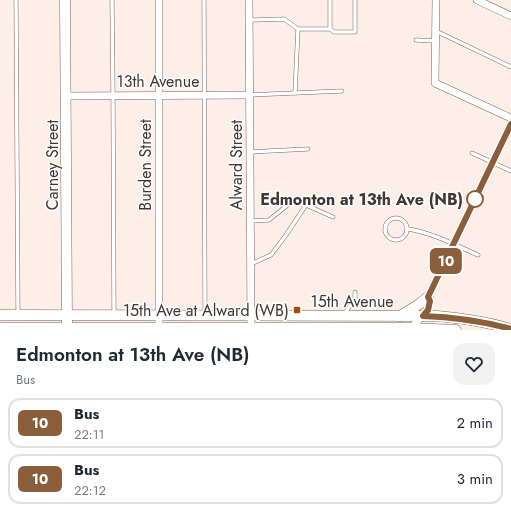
<!DOCTYPE html>
<html lang="en">
<head>
<meta charset="utf-8">
<style>
	:root { --surface:#fff; --page:#f2f2f3; --text:#1f2937; --muted:#747a83; --line:#e0e1e3 }
	body { margin:0; font-family:Jost,sans-serif; background:var(--page); color:var(--text); height:100vh; display:flex; flex-direction:column; font-size:15px; white-space:nowrap }
	* { box-sizing:border-box; margin:0 }
	p { font-size:13px; color:var(--muted) }
	.icon { flex:none; width:22px; height:22px; fill:none; stroke:currentColor; stroke-width:2; stroke-linecap:round; stroke-linejoin:round }
	.map { position:relative; height:330px; overflow:hidden }
	.side { display:flex; flex-direction:column; background:var(--surface); flex:1 }
	.side>* { flex:none }
	.badge { padding:0 8px; border-radius:6px; font-size:14px; line-height:26px }
	.map>.badge { position:absolute; translate:-50% -50%; box-shadow:0 0 0 2px #fff }
	.round { display:grid; place-items:center; flex:none; width:42px; height:42px; border-radius:12px; background:var(--page) }
	.overview { display:flex; align-items:center; justify-content:space-between; height:68px; padding:0 16px }
	h1 { font-size:19px; font-weight:600; line-height:30px }
	ul { padding:0; list-style:none }
	li { display:flex; align-items:center; gap:12px; height:50px; margin:0 8px 6px; padding:0 8px; border:2px solid var(--line); border-radius:12px }
	li div { flex:1 }
	li b { display:block; font-size:15px }
	li em { font-style:normal }
	li .badge { min-width:44px; font-weight:700; text-align:center }
	.map>svg:first-child { display:block }
	.lines { fill:none; stroke-linecap:round; stroke-linejoin:round }
	.lane-casing { stroke:#76665f; stroke-width:4.5 }
	.street-casing { stroke:#76665f; stroke-width:8 }
	.secondary-casing { stroke:#76665f; stroke-width:11 }
	.lane { stroke:#fff; stroke-width:3.5 }
	.street { stroke:#fff; stroke-width:7 }
	.secondary { stroke:#fff; stroke-width:10 }
	.line-casing { stroke:#fff; stroke-width:9 }
	.line { stroke:#8b5e3c; stroke-width:6 }
	.stop-dot { fill:#fff; stroke:#8b5e3c; stroke-width:2 }
	.poi-dot { fill:#ac4a0a; stroke:#fff; stroke-width:1.5 }
	.labels { text-anchor:middle; stroke-width:3; stroke-linejoin:round; paint-order:stroke }
	.street-label { font-size:16px; fill:#3e3734; stroke:#fff }
	.stop-label { font-size:16px; font-weight:bold; fill:#3e3734; stroke:#fff; text-anchor:end }
	.poi-label { font-size:16px; fill:#3e3734; stroke:#fff; text-anchor:end }
</style>
</head>
<body>
<div class="map">
<svg width="511" height="330" viewBox="0 0 511 330">
	<rect width="100%" height="100%" fill="#fdeee7"/>
	<g class="lines">
		<defs>
			<g id="lane">
				<polyline points="16,0 18,314"/>
				<polyline points="112,0 113,95 114,315"/>
				<polyline points="204,0 205,315"/>
				<polyline points="250,20 284,19 298,29 330,29 330,0"/>
				<polyline points="330,29 334,32 355,32 355,0"/>
				<polyline points="436,31 511,67"/>
				<polyline points="416,40 435,41"/>
				<polyline points="295,93 298,29"/>
				<polyline points="250,95 342,91"/>
				<polyline points="250,152 308,149"/>
				<polyline points="472,153 511,171"/>
				<circle cx="396" cy="229" r="11"/>
				<polyline points="251,221 269,220 289,204"/>
				<path d="M408,229c25,4 47,16 70,26"/>
				<polyline points="251,264 271,255 286,235 306,205 333,217"/>
				<polyline points="344,314 355,299 355,292"/>
			</g>
			<g id="street">
				<polyline points="159,0 159,330"/>
				<polyline points="249,0 251,330"/>
				<polyline points="436,0 435,83 511,118"/>
				<polyline points="477,0 511,16"/>
				<polyline points="66,96 250,95"/>
				<polyline points="408,330 423,316 427,310 430,301 428,297 511,124"/>
			</g>
			<g id="secondary">
				<polyline points="65,0 67,322"/>
				<path d="M0,315l437,1c25,2 50,6 74,13"/>
				<polyline points="400,316 418,305 428,297"/>
				<polyline points="0,328 410,328 456,330"/>
			</g>
		</defs>
		<use href="#lane" class="lane-casing"/>
		<use href="#street" class="street-casing"/>
		<use href="#secondary" class="secondary-casing"/>
		<use href="#lane" class="lane"/>
		<use href="#street" class="street"/>
		<use href="#secondary" class="secondary"/>
	</g>
	<g class="lines">
		<defs>
			<path id="line" d="M511,124l-83,173 2,4 -2,9 -5,6c30,1 59,5 88,13"/>
		</defs>
		<use href="#line" class="line-casing"/>
		<use href="#line" class="line"/>
	</g>
	<circle class="stop-dot" cx="475" cy="199" r="8"/>
	<rect class="poi-dot" x="293" y="306" width="8" height="8" rx="2"/>
	<g class="labels">
		<g class="street-label">
			<text x="158" y="87">13th Avenue</text>
			<text transform="translate(52 165) rotate(-90)" y="6">Carney Street</text>
			<text transform="translate(145 165) rotate(-90)" y="6">Burden Street</text>
			<text transform="translate(236 165) rotate(-90)" y="6">Alward Street</text>
			<text x="352" y="307">15th Avenue</text>
		</g>
		<g class="stop-label">
			<text x="463" y="205">Edmonton at 13th Ave (NB)</text>
		</g>
		<g class="poi-label">
			<text x="289" y="316">15th Ave at Alward (WB)</text>
		</g>
	</g>
</svg>
<b class="badge" style="left:446px;top:261px;background:#8b5e3c;color:#fff">10</b>
</div>
<section class="side">
<div class="overview"><div><h1>Edmonton at 13th Ave (NB)</h1><p>Bus</p></div><a class="round"><svg class="icon" aria-label="heart" viewBox="0 0 24 24"><path d="M12 20l-8-8c-3-5 5-10 8-4 3-6 11-1 8 4z"/></svg></a></div>
<ul>
<li><span class="badge" style="background:#8b5e3c;color:#fff">10</span><div><b>Bus</b><p>22:11</p></div><em>2 min</em></li>
<li><span class="badge" style="background:#8b5e3c;color:#fff">10</span><div><b>Bus</b><p>22:12</p></div><em>3 min</em></li>
</ul>
</section>
</body>
</html>
